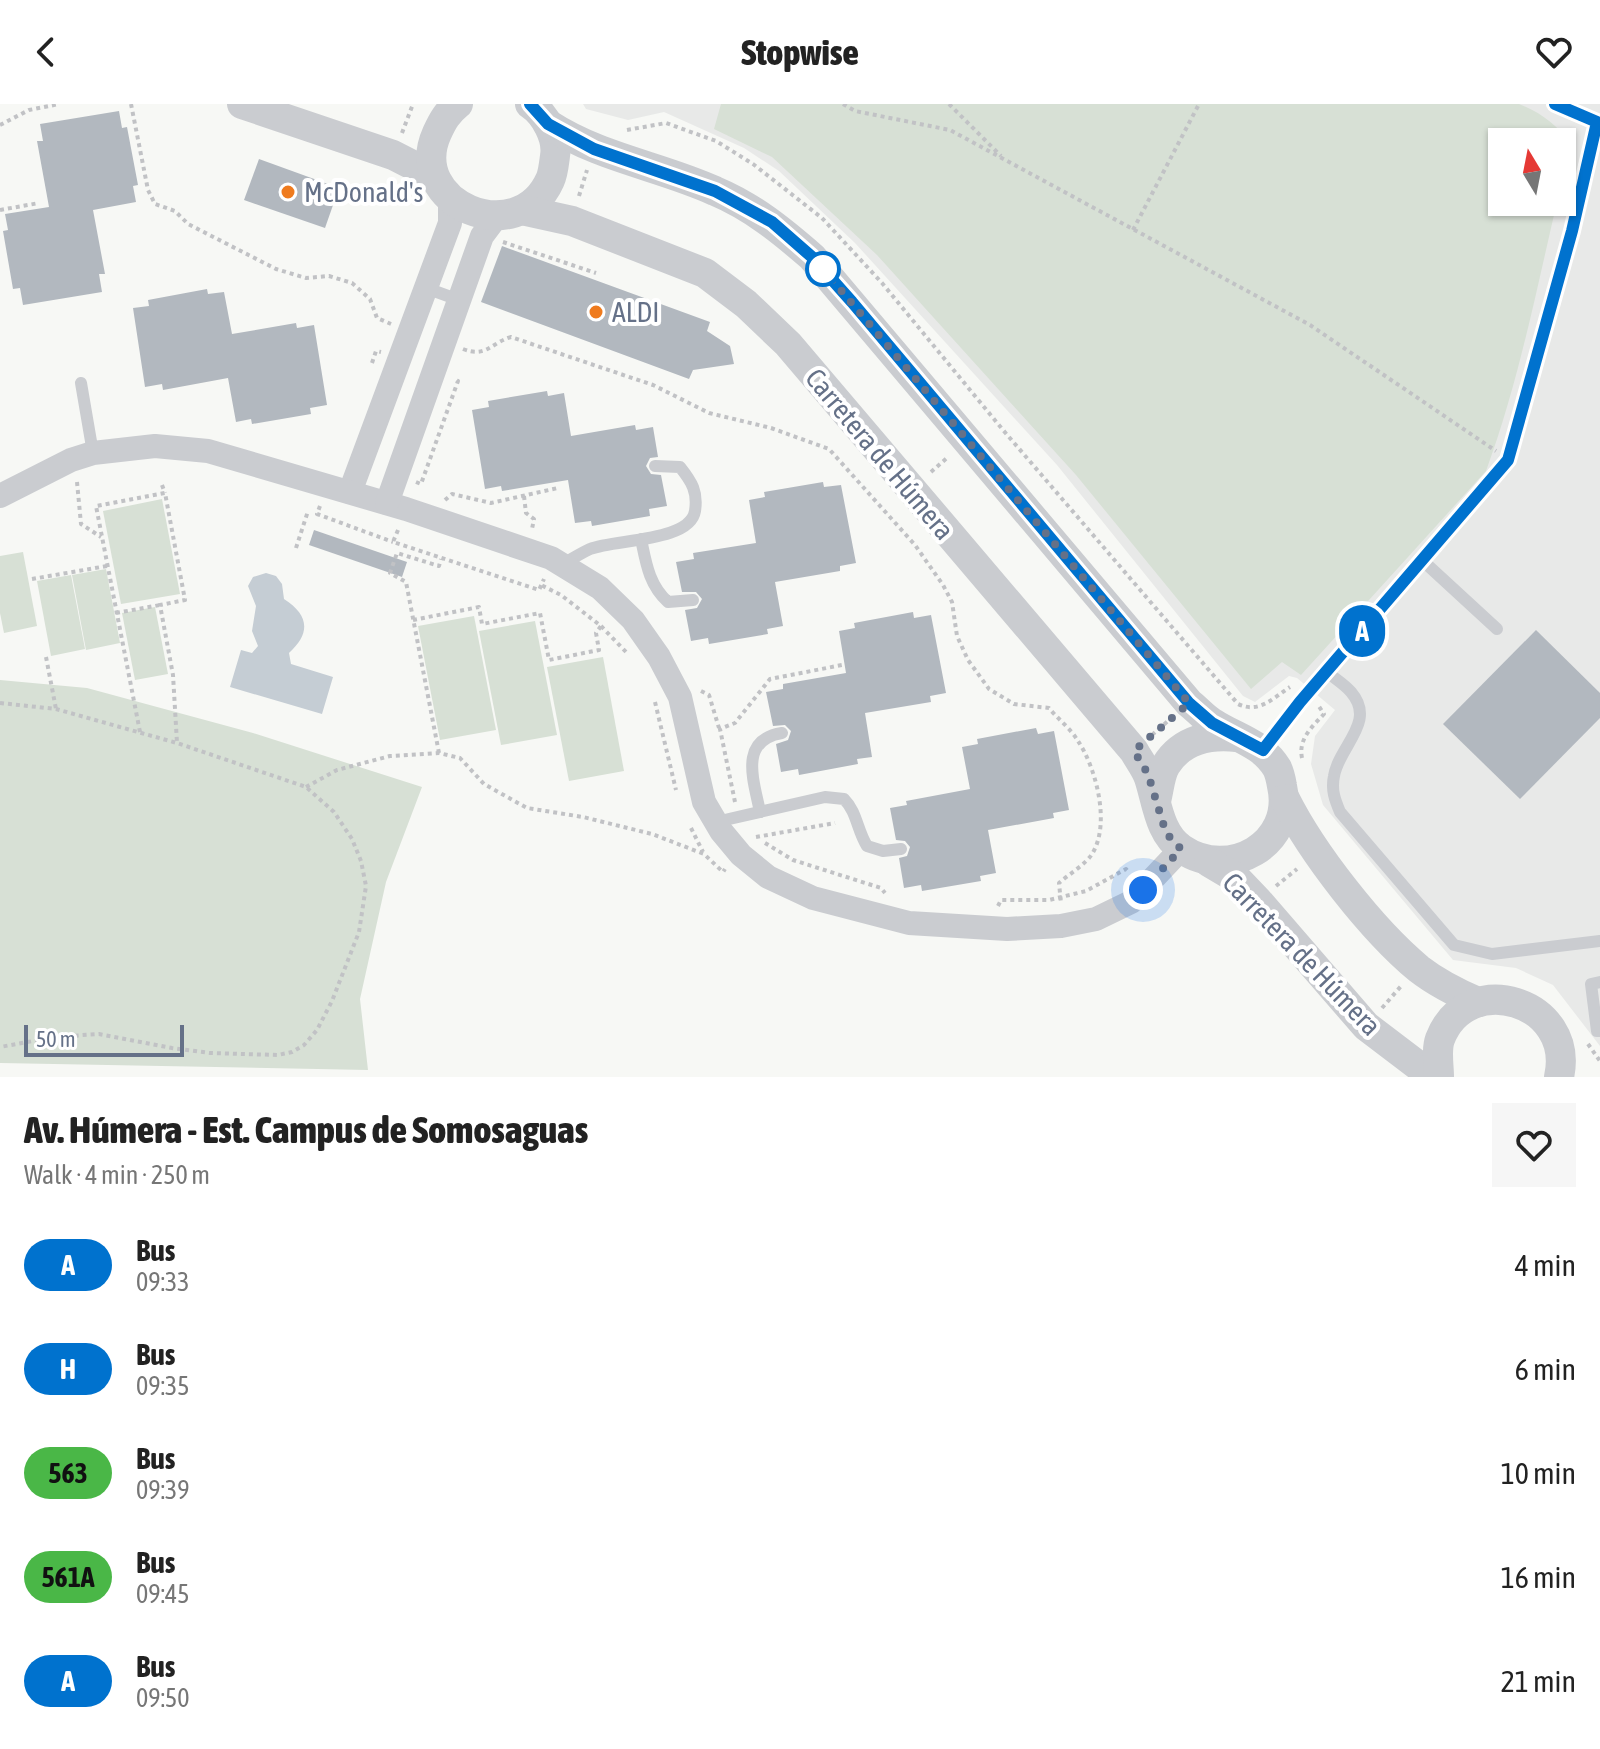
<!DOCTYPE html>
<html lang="en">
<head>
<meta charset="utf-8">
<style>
	:root { --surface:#fff; --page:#f6f6f6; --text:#222; --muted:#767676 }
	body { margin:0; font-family:"Asap Condensed",sans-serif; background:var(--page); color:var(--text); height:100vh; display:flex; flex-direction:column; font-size:30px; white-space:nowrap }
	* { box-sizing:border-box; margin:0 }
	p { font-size:26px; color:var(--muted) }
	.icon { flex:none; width:44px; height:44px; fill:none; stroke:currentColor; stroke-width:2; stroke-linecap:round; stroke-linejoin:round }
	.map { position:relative; height:973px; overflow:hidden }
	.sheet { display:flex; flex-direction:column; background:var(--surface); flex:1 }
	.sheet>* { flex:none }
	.badge { padding:0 16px; border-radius:26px; font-size:28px; line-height:52px }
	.needle { width:52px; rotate:350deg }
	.buttons { position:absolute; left:1488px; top:24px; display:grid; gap:16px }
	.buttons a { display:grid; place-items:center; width:88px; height:88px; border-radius:0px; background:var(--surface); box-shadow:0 2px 6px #0004; font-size:40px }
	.scale { position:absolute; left:24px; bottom:20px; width:160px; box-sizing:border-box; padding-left:8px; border:4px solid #657188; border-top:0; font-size:22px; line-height:28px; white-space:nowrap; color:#657188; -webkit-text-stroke:6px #fff; paint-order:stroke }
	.you { position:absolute; width:40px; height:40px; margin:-20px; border:6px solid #fff; border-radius:50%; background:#1a73e8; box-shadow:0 0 0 12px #1a73e833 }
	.map>.badge { position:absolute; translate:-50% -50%; box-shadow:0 0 0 4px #fff }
	.round { display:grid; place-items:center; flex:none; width:84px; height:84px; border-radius:0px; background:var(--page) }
	.headline { display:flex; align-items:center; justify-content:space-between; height:136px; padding:0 24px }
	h1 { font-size:38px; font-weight:800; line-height:60px }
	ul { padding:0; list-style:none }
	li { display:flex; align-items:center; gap:24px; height:104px; padding:0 24px }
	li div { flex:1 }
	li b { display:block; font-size:30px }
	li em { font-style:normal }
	li .badge { min-width:88px; font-weight:700; text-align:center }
	header { display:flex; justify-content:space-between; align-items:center; height:104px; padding:0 24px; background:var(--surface); font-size:36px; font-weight:800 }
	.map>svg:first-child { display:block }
	.built { fill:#e8e9e8; fill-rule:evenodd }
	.green { fill:#d7e0d5 }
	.water { fill:#c5cdd4 }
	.building { fill:#b2b8bf }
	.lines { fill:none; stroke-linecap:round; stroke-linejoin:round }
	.path { stroke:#c1c2c5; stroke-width:4; stroke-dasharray:4 4; stroke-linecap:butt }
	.service { stroke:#caccd0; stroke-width:12 }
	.minor { stroke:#caccd0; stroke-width:24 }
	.tertiary { stroke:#caccd0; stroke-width:30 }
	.line-casing { stroke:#fff; stroke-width:18 }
	.line { stroke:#0072ce; stroke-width:12 }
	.walk { stroke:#657188; stroke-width:8; stroke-dasharray:0 14.4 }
	.poi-dot { fill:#ef7b1e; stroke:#fff; stroke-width:3 }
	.stop-dot { fill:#fff; stroke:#0072ce; stroke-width:4 }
	.labels { text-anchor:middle; stroke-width:8; stroke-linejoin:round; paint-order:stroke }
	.poi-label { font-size:28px; fill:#657188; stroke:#fff; text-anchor:start }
	.street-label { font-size:28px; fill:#657188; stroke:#fff }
</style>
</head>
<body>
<header><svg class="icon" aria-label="back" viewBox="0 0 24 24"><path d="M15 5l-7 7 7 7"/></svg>Stopwise<svg class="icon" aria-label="heart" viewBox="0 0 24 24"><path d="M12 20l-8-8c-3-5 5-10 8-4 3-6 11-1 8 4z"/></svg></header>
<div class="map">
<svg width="1600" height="973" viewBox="0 0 1600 973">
	<rect width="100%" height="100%" fill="#f7f8f5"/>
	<path class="built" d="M583,0h1017v942l-47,-61 -37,-17 -63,-8 -130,-155 -12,-41 4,-28 20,-26 -38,-32 -8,-2 -34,26 -12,-6 -186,-231 -202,-222 -76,-72 -35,-23 -80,-36 -36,8 -42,-11zM1502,38h60v60h-60z"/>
	<g class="green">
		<path d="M721,0h798c23,9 37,21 52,39l-9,37v-38h-60v60h55c-21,90 -39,182 -71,269l-185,204 -19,-13 -31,27 -175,-214 -199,-220 -105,-98 -58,-28z"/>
		<polygon points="162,395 180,490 121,500 103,407"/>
		<polygon points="23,448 37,522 4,529 0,509 0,452"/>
		<polygon points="106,465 120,539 86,546 72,471"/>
		<polygon points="71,471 85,545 51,552 37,477"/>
		<polygon points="155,503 168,570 135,576 122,509"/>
		<polygon points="474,512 496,626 440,636 418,522"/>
		<polygon points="535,517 557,631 501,641 479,527"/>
		<polygon points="603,553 624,667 569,677 547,563"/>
		<polygon points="0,576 87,584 253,629 422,683 386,778 360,895 368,966 0,959"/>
	</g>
	<path class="water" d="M266,469l10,3 6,8 2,15c25,16 27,34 5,54l2,11 42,13 -11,37 -92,-27 11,-37 11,3 6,-7 -6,-15 4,-25 -8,-20 5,-9z"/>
	<g class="building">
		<polygon points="119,7 122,24 127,23 138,81 133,82 136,98 93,106 105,170 99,170 102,188 23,201 20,184 13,185 3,127 8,126 5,110 49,103 37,37 43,37 40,20"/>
		<polygon points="259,55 339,84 325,124 244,96"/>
		<polygon points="502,142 710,218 707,227 730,242 734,260 693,266 689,275 481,198"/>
		<polygon points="207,185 208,190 224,188 232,230 296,219 297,224 314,221 327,301 310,304 311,310 252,320 251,315 236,318 228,274 163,286 162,280 145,283 133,204 149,202 148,196"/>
		<polygon points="547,287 548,292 564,289 571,332 635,321 636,326 653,323 658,353 650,354 646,362 651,370 661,371 667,402 649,405 650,412 592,422 591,417 575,419 568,376 502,387 501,382 485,385 472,306 489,303 488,297"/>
		<polygon points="823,378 824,383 841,381 856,459 840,462 840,467 775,478 783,522 767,525 768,530 709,540 708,534 691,537 685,506 697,504 702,495 696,488 682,488 676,458 694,455 693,449 756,439 749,396 765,393 764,388"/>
		<polygon points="314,426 407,458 402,473 309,441"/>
		<polygon points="913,508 914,514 931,511 946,589 930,592 931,598 865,609 872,653 857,655 858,660 799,671 798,665 781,668 776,640 788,636 791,627 785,621 773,622 766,588 783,585 783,580 846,569 839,527 855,524 854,519"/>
		<polygon points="1536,526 1600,589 1600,614 1520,695 1443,620"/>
		<polygon points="1036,624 1038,630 1054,627 1069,706 1053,709 1054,714 988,726 996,769 980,772 981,777 922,787 921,781 904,784 899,754 907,752 910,743 905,737 896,736 890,704 907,701 906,697 970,685 962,643 978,640 977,635"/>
	</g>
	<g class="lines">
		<g class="path">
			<polyline points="131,0 148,86 155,100 175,107 188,120 276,165 306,174 329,172 352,179 370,195 377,214 391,220"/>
			<polyline points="843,0 855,7 950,26 1310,221 1496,347"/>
			<polyline points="949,0 1001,52"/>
			<polyline points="0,21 29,6 59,0"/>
			<path d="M627,26l39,-7 50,18 37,23 69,54 60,65 121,147 235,274c21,10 35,-6 52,-17"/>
			<polyline points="402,29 413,0"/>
			<polyline points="579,92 587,66"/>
			<polyline points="0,106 39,99"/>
			<polyline points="1133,126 1199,0"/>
			<polyline points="503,138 596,169"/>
			<path d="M463,245c23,9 28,-6 48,-12l142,48 56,28 62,15 58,21 86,96 28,40 9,17 5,34 11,24 21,29 25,15 35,4c9,11 22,21 29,33 18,27 33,83 14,113 -7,11 -23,20 -33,29l2,20"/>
			<polyline points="372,259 376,247 381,248"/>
			<polyline points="931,368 948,353"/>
			<polyline points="77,378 81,420 101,433"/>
			<polyline points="416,378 421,380 458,277 455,276"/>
			<polyline points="162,381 165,389"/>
			<polyline points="524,392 526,409 534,415 532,425"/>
			<polyline points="445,396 452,390 491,399 558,384"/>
			<polyline points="320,402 317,410 393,438"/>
			<polyline points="398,426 393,438 539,486 544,475"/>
			<polyline points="296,444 308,407"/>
			<polyline points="32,475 107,462"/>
			<polyline points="116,509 160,501"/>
			<polyline points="413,516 479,503 482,520 540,509 549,556 599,546 596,529 601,522 561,491 541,481"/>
			<polyline points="601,522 627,549"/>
			<polyline points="46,553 56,605"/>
			<polyline points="701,587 709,591 719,624"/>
			<polyline points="655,598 676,686"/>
			<polyline points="0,599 56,605 177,639 306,683 334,708 352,735 361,757 366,782 359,828 332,897 317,926 304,941 292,948 278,951 210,949 172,944 99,930 55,933 0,943"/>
			<polyline points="140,628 96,402 165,389 185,496 160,501 173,571 177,639"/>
			<polyline points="1152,631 1169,616"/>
			<polyline points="439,649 406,478 390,469 397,449 439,462 441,455"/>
			<path d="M1302,654c-4,-19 10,-31 22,-44l-6,-9"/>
			<polyline points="306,683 337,666 390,652 439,649 460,654 484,680 527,704 583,713 652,730 704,750 723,768 725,765"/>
			<polyline points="735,698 720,625 735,619 770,575 842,561"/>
			<polyline points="691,724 703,748"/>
			<polyline points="756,733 835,719"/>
			<polyline points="765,739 793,756 881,784 885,789"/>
			<polyline points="1276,782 1297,765"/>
			<polyline points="998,802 1001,796 1049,796 1086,787 1126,765 1129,769"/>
			<polyline points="1382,904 1402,881"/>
			<polyline points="1588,940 1600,957"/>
		</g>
		<g class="service">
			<polyline points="1555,0 1600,19"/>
			<polyline points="426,184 459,196"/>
			<polyline points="81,279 93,349"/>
			<path d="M641,435c5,24 8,46 27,63l25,-2"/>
			<polyline points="1422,456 1497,525"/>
			<path d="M563,460c9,-5 18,-11 27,-15 25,-10 100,-7 105,-38 3,-19 -3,-29 -15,-44l-25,-1"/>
			<path d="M1327,568c7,6 17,12 24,20 26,30 -12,54 -17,84 -3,14 1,24 6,36l114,133 38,9 108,-13"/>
			<polyline points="1263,645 1300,598 1508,356 1572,127 1597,18"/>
			<path d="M760,708c-6,-31 -22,-72 22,-79"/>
			<path d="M716,718l109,-25 19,2c13,13 13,31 23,47l16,5 18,-2"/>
			<polyline points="1600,878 1591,880 1597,927 1600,927"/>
		</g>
		<g class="minor">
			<polyline points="350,388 450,119 450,95"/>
			<polyline points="0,392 71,356 93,349 155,342 208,347 406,405 551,454 600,484 633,516 659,553 680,593 704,698 721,727 741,751 768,773 813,794 909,819 1007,825 1061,822 1096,815 1131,798 1181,745"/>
			<polyline points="387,399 482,132 497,112"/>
		</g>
		<g class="tertiary">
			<polyline points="242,0 393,51 434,72"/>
			<path d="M458,0c-11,9 -15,16 -21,29 -32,71 81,118 113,47 3,-6 4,-16 5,-24 3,-18 -10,-42 -25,-52"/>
			<path d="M522,106l50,11 133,52 41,31 42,40 346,407c5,9 12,18 15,27 8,24 10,56 33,71 47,32 113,-5 100,-63 -1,-6 -2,-12 -5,-18 -15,-25 -41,-30 -64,-45 -9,-5 -16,-14 -24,-20l-377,-446c-30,-26 -59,-50 -97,-66 -55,-25 -115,-33 -167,-67"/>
			<path d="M1285,695c27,54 87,131 134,170 18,14 38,24 59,33"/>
			<path d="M1156,697c3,-11 4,-27 10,-36 16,-26 44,-31 71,-28"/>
			<polyline points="1209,758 1236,774 1257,796 1366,922 1433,973"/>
			<path d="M1439,973c0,-11 -3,-27 1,-38 27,-71 136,-38 119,38"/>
		</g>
	</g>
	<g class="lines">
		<defs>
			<polyline id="line" points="530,0 548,20 594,45 715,87 772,118 812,153 852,198 1189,599 1212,619 1263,646 1300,598 1508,356 1572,127 1597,18 1555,0"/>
		</defs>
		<use href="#line" class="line-casing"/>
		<use href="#line" class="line"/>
		<polyline class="walk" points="823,165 1189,599 1134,647 1148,670 1166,729 1181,745 1143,786"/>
	</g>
	<g class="poi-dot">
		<circle cx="288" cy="88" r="8"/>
		<circle cx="596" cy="208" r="8"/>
	</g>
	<circle class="stop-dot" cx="823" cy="165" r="16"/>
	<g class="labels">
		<g class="poi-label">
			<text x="304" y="98">McDonald's</text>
			<text x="612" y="218">ALDI</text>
		</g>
		<g class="street-label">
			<text transform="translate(880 350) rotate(50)" y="10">Carretera de Húmera</text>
			<text transform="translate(1302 850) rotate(46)" y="10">Carretera de Húmera</text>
		</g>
	</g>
</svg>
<div class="buttons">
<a><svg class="needle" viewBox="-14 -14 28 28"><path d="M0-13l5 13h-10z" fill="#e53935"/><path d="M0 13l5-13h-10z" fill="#767676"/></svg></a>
</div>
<div class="scale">50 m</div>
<div class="you" style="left:1143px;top:786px"></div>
<b class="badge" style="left:1362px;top:527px;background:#0072ce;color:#fff">A</b>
</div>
<section class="sheet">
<div class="headline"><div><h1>Av. Húmera - Est. Campus de Somosaguas</h1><p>Walk · 4 min · 250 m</p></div><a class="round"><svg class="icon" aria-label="heart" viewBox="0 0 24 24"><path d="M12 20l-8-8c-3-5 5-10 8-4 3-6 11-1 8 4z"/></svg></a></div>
<ul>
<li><span class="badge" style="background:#0072ce;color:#fff">A</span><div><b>Bus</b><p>09:33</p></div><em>4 min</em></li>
<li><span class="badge" style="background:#0072ce;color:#fff">H</span><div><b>Bus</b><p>09:35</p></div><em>6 min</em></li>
<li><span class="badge" style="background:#4ab747;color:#111">563</span><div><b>Bus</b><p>09:39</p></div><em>10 min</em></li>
<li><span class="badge" style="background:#4ab747;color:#111">561A</span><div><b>Bus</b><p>09:45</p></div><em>16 min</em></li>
<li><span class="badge" style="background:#0072ce;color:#fff">A</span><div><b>Bus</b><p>09:50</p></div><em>21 min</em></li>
</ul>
</section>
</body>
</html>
